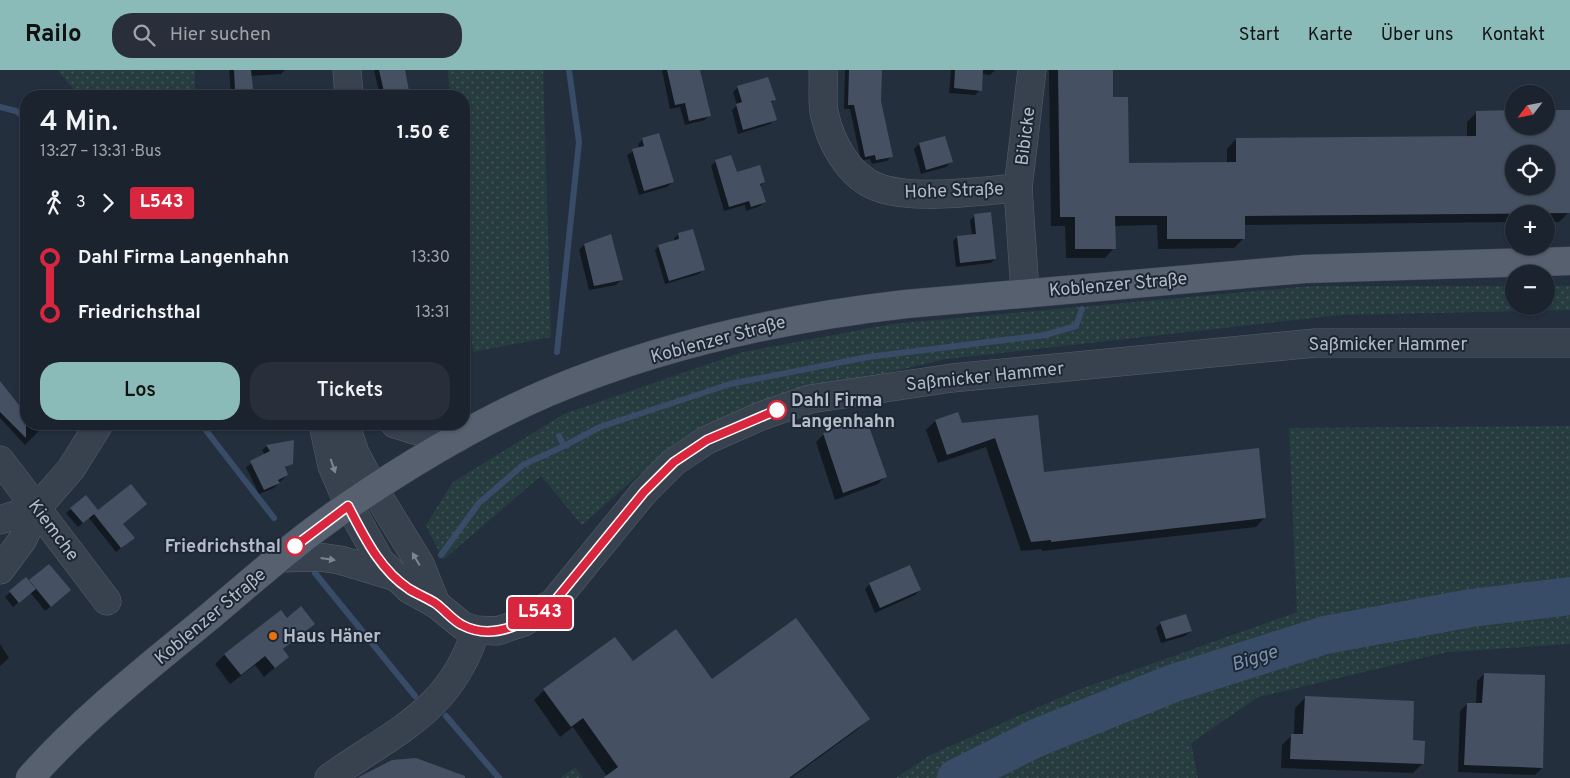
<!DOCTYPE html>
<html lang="de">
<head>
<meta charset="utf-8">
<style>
	:root { --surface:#1b232e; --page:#282f3a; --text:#f1f3f6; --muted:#a0a4aa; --line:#39404a; --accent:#8bbbb9 }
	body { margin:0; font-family:Overpass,sans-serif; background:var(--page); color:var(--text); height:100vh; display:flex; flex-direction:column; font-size:19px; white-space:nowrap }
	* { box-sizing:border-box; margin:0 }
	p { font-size:16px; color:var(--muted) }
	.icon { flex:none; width:28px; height:28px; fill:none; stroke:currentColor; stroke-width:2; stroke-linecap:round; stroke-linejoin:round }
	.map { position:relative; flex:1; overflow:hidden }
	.details { position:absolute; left:20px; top:20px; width:450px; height:340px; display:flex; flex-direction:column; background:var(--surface); border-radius:20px; box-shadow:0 1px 4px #0004,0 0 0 1px var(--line) }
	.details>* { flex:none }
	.badge { padding:0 10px; border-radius:4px; font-size:18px; line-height:32px }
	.needle { width:32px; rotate:238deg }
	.buttons { position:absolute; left:1505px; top:15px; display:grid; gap:10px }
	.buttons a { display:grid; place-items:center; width:50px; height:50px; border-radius:50%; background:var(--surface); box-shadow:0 1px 4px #0004,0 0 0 1px var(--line); font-size:25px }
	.map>.badge { position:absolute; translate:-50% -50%; box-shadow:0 0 0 2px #fff }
	.legs { display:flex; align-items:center; gap:8px; height:55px; padding:0 20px; font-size:16px }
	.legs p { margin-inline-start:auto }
	.summary { display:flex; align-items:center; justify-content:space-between; height:85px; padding:0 20px }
	h1 { font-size:28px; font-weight:600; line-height:38px }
	.cta { display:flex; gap:10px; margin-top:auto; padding:10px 20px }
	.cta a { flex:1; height:58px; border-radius:20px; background:var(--accent); color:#111; font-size:20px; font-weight:600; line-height:58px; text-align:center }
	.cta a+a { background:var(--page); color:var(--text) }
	ul { padding:0 20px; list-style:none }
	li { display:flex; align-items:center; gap:18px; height:55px; font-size:19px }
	li i { display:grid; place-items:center; width:8px; height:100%; margin:0 6px; background:currentColor }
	li i::after { content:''; width:12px; height:12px; margin:-6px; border:4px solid; border-radius:50%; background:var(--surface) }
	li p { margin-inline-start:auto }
	li:first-child i { background:linear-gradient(#0000 50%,currentColor 0) }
	li:last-child i { background:linear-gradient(currentColor 50%,#0000 0) }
	header { display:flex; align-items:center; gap:30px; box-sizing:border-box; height:70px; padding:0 25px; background:var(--accent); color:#111 }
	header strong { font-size:24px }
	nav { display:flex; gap:28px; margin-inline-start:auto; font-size:18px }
	.search { width:350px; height:45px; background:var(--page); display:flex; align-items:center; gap:12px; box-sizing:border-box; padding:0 18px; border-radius:20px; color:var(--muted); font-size:19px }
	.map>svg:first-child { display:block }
	.grass { fill:url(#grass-dots) }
	.shadow { fill:#0007; fill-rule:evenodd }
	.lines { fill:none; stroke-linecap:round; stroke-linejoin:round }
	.stream { stroke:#394c67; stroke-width:6 }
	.river { stroke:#394c67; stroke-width:38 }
	.building { fill:#455162; fill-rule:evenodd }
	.minor-casing { stroke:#565f6c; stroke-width:29 }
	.major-casing { stroke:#414a57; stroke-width:29 }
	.minor { stroke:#38414e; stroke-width:28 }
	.major { stroke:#56606e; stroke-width:28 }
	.oneway { fill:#7c8592 }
	.line-1-casing { stroke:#fff; stroke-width:11 }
	.line-1 { stroke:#d7263d; stroke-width:8 }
	.stop-1-dot { fill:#fff; stroke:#d7263d; stroke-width:2.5 }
	.food-dot { fill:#e8710a; stroke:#1d2633; stroke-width:2 }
	.labels { text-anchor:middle; stroke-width:4; stroke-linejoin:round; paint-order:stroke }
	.street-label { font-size:18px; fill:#b4bcc9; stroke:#1d2633 }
	.stop-label { font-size:18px; font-weight:bold; fill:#b4bcc9; stroke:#1d2633; text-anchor:start }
	.poi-label { font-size:18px; font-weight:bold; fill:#b4bcc9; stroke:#1d2633; text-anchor:start }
	.water-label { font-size:19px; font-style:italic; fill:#7c92b1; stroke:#1d2633 }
</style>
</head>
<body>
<header>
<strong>Railo</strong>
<div class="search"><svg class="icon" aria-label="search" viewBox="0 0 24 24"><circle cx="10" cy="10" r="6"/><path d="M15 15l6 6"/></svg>Hier suchen</div>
<nav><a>Start</a><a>Karte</a><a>Über uns</a><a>Kontakt</a></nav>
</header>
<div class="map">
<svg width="1570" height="708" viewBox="0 0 1570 708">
	<defs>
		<pattern id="grass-dots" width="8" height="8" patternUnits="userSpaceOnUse" patternTransform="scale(1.25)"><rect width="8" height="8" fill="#263c3f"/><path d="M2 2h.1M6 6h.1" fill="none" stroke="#435659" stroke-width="1.8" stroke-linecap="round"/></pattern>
	</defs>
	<rect width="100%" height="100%" fill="#242f3e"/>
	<g class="grass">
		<polygon points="57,0 195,0 195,26 80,26"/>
		<polygon points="448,0 543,0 551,267 473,282 464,179 464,26 450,26"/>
		<polygon points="1312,216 1514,216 1514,236 1546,236 1546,216 1570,216 1570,240 1340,245 946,289 807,322 704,359 640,404 582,455 541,406 443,490 426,455 453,412 564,344 743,282 891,254"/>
		<polygon points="1570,356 1570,574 1448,582 1258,627 1191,673 1198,708 896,708 930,685 1075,621 1297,542 1289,358"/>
		<polygon points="575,697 583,708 560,708"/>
	</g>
	<g class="shadow">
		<polygon points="229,0 285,0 281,4 250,6 251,18 247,23 231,24"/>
		<polygon points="374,0 403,0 409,26 380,26"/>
		<polygon points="662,0 699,0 709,46 705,50 685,55 680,37 670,39"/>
		<polygon points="845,0 881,0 880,31 891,87 887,91 872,94 870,89 861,91 850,39 844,39"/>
		<polygon points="951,0 995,0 990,5 981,4 980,20 975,25 949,23"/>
		<path d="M1049,0h63v29l16,65 99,-1v-14l9,-10 231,-2v-15l10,-10 37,14h32l23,86 -10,10h-13v-8h-32v8l-270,3v13l-10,10 -76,1 -1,-24 -43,1v22l-9,10h-39l-1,-32h-14zM1514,84h32v32h-32z"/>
		<polygon points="738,17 774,30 771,33 775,49 770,54 738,64 732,40 737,35 733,22"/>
		<polygon points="643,69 672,112 667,117 639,125 627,85 639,78 638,74"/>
		<polygon points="919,74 951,92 946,97 921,104 914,79"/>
		<polygon points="716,91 736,104 764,112 760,116 764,132 760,136 746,141 745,135 724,141 711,96"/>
		<polygon points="975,145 995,189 991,193 956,197 953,171 957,167 972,165 970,150"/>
		<polygon points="679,164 703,200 699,204 665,214 655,180 659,176 675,171 674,168"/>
		<polygon points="584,175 621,210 616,215 589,220 579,180"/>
		<polygon points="26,231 26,240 22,235"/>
		<polygon points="0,312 25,344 26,342 26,354 46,354 25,375 0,348"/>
		<polygon points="1037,346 1043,404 1265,447 1256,457 1042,481 1042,479 1021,481 986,377 938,393 926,360 935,351 961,355"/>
		<polygon points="865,349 886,406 878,414 835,430 816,372 823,365"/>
		<polygon points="267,376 292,393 284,399 287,405 274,418 259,424 246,397 265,385 262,380"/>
		<polygon points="71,439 97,442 122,454 128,472 116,482 89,448 78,457 66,443"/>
		<polygon points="49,495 65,525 45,541 30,522 13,537 5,527 26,508 29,513"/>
		<polygon points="870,514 920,520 915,525 875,543 865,519"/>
		<polygon points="286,550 314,553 282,580 288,586 264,607 255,595 230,614 215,594 225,584"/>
		<polygon points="1161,553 1191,561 1185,566 1161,573 1156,558"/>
		<polygon points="0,574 9,588 0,596"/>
		<polygon points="633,593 712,610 868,649 858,659 791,708 608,708 573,657 560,667 534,630 544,620"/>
		<polygon points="1484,604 1542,698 1535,705 1458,702 1460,641 1467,634 1476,634 1477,611"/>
		<polygon points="1305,628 1412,671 1423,693 1413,703 1281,698 1282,675 1292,665 1294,665 1295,638"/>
	</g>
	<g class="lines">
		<g class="stream">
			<polyline points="0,37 16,41 26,48"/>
			<polyline points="557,282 579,72 569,0"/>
			<polyline points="201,354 274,448"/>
			<polyline points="564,376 600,357 730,314 868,287 1045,265 1076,256 1082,239"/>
			<polyline points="441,485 479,433 523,395 564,376 559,366"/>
			<polyline points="315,503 415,626"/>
			<polyline points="446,646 499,708"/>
		</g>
		<polyline class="river" points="956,708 1036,668 1174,613 1325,565 1471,538 1570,526"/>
	</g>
	<g class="building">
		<polygon points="234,0 251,0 253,19 235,20"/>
		<polygon points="379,0 405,0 410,26 385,26"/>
		<polygon points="667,0 700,0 711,46 689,51 685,33 675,35"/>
		<polygon points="849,0 882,0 881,31 893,87 876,90 875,85 865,87 854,35 848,35"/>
		<polygon points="955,0 983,0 982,21 954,18"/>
		<path d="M1058,0h55v27h15l1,66 107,-1v-24l240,-2v-25l38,-1v16h32v-16h24v103l-325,3v23h-78v-23h-52l1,33h-41v-32h-15zM1514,84h32v32h-32z"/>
		<polygon points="768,7 776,30 771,31 777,50 743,60 736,34 742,32 737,16"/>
		<polygon points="659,63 674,112 644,121 632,79 644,76 642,68"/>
		<polygon points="945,66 953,92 926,100 919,73"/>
		<polygon points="731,85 737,102 760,95 765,112 760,114 766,132 751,137 749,131 729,137 715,90"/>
		<polygon points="991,142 996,189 960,193 957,166 976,164 974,144"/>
		<polygon points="693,159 705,200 669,211 658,175 679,169 678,163"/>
		<polygon points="611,164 623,210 594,216 584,174"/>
		<polygon points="0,311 26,344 26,368 0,342"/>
		<polygon points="958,342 962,353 1038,345 1044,402 1259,378 1266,448 1051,472 1051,470 1031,472 995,368 947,385 935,350"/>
		<polygon points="866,348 887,407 843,423 823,363"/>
		<polygon points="294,370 293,394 285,397 288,405 278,410 280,413 264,420 250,391 270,381 266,375"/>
		<polygon points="131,414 147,434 123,454 135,468 121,478 94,444 83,453 70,438 86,425 98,440"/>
		<polygon points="49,494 71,520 51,537 29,510"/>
		<polygon points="910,495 921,520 880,538 869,513"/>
		<polygon points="26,507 36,519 19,533 9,521"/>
		<polygon points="301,536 315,554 283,579 289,587 275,598 265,586 241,605 224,584 281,540 287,548"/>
		<polygon points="1186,544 1192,561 1166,569 1160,552"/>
		<polygon points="796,548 870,649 789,708 603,708 618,697 583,648 571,657 543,619 615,567 633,591 676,559 712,609"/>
		<polygon points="1484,603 1545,605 1543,698 1464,695 1467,633 1482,633"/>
		<polygon points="1305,626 1414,631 1413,670 1425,671 1424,694 1290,689 1291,664 1303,664"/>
		<polygon points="416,688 465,706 465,708 357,708 392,690"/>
	</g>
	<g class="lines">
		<defs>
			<g id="minor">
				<polyline points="347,0 349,26"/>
				<path d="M823,0c1,14 -1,29 1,42 6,29 24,64 53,75 36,14 103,4 141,1"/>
				<polyline points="1025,222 1018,118 1032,0"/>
				<polyline points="323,354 332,396 349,435 380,491 409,519 436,534 463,556 476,560 497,561 524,552 554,532 644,422 674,392 707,370 761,346 810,329 952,308 1315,273 1570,273"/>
				<polyline points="345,354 355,383 374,419 420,494 436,534"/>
				<polyline points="395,354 414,360 457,368"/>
				<polyline points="0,390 107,531"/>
				<polyline points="0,450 37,438"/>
				<polyline points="280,488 319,487 340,490 393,506"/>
				<polyline points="0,500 23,469 37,438 71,399 99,354"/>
				<path d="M329,708c65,-47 121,-65 147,-148"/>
			</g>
			<path id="major" d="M30,708c53,-60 117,-110 179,-161 45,-38 90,-78 140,-112 62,-42 130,-83 200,-113 114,-48 234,-74 357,-88l398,-35 266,-8"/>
		</defs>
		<use href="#minor" class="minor-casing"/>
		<use href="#major" class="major-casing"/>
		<use href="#minor" class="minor"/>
		<use href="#major" class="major"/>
	</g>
	<defs><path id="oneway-solid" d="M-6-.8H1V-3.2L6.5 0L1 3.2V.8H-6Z" transform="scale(1.25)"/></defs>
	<g class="oneway">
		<use href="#oneway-solid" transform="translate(333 396) rotate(71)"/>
		<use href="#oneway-solid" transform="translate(328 489) rotate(8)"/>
		<use href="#oneway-solid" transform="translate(416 489) rotate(-120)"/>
	</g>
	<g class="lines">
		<defs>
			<path id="line-1" d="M295,476l53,-40c16,30 31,63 61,83 8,5 18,9 26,14 10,7 17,17 27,22 32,17 67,-3 92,-23l90,-110 30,-30 33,-22 70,-30"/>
		</defs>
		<use href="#line-1" class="line-1-casing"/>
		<use href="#line-1" class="line-1"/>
	</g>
	<g class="stop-1-dot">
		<circle cx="777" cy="340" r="9"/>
		<circle cx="295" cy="476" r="9"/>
	</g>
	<circle class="food-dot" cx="273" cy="566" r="5"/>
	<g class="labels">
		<g class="street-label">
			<text transform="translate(1025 66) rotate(-83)" y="6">Bibicke</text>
			<text transform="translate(954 120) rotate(-2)" y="6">Hohe Straße</text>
			<text transform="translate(1118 214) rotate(-5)" y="6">Koblenzer Straße</text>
			<text transform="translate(718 269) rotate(-15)" y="6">Koblenzer Straße</text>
			<text x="1388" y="280">Saßmicker Hammer</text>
			<text transform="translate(985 306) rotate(-6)" y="6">Saßmicker Hammer</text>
			<text transform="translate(54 460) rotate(53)" y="6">Kiemche</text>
			<text transform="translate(210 546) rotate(-40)" y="6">Koblenzer Straße</text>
		</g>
		<g class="stop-label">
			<text x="791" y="336">Dahl Firma<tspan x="791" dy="21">Langenhahn</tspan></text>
			<text x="281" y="482" text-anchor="end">Friedrichsthal</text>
		</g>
		<g class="poi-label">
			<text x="283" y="572">Haus Häner</text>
		</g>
		<g class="water-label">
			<text transform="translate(1254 587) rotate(-18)" y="7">Bigge</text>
		</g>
	</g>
</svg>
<div class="buttons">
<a><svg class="needle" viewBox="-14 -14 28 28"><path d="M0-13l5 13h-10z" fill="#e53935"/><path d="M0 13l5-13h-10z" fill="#a0a4aa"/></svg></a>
<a><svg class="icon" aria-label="locate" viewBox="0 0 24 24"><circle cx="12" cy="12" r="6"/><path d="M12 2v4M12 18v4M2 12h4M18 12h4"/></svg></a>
<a>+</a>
<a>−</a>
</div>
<b class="badge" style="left:540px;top:543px;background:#d7263d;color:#fff">L543</b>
<section class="details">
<div class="summary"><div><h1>4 Min.</h1><p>13:27 – 13:31 · Bus</p></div><b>1.50 €</b></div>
<div class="legs"><svg class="icon" aria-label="walk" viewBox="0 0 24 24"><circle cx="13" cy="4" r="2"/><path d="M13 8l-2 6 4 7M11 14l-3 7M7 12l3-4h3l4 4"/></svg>3<svg class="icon" aria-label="forward" viewBox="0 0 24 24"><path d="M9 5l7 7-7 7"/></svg><b class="badge" style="background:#d7263d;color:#fff">L543</b></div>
<ul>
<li><i style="color:#d7263d"></i><b>Dahl Firma Langenhahn</b><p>13:30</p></li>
<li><i style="color:#d7263d"></i><b>Friedrichsthal</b><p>13:31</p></li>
</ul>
<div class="cta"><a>Los</a><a>Tickets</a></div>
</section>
</div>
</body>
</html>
